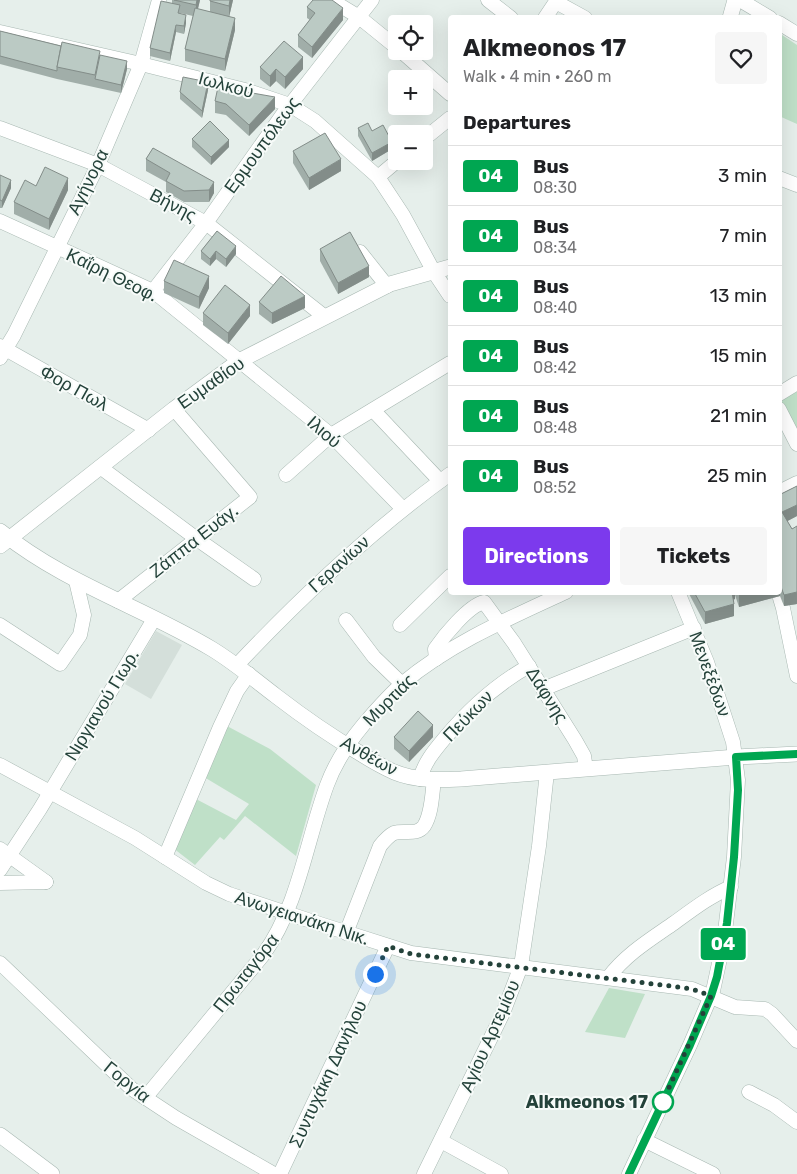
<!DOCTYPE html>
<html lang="en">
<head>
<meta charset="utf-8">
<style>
	:root { --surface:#fff; --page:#f6f6f6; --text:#202124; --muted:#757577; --line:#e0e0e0; --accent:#7c3aed }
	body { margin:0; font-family:Rubik,sans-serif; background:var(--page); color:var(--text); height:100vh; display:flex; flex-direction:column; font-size:19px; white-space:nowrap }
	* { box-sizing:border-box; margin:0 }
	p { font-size:16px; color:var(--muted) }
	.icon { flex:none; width:28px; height:28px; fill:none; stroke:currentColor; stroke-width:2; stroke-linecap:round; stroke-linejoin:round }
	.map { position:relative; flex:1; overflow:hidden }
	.sheet { position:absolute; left:448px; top:15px; width:334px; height:580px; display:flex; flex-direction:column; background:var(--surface); border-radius:5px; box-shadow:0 5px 20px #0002 }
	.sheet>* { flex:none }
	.badge { padding:0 10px; border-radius:4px; font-size:18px; line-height:32px }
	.tools { position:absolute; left:388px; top:15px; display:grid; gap:10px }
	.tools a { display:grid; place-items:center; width:45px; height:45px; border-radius:5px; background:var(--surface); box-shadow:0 5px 20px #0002; font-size:25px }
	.you { position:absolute; width:25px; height:25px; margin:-12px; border:4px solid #fff; border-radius:50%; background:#1a73e8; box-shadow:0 0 0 8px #1a73e833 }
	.map>.badge { position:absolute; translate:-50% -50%; box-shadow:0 0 0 2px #fff }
	h2 { padding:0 15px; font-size:19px; line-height:45px }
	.round { display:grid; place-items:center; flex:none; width:52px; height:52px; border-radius:5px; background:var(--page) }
	.headline { display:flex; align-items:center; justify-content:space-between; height:85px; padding:0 15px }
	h1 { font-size:24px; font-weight:700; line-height:38px }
	.primary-button { display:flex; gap:10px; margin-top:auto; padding:10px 15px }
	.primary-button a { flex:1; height:58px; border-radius:5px; background:var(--accent); color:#fff; font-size:20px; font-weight:700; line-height:58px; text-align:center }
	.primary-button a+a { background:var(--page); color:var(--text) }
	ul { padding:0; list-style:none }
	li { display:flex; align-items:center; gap:15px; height:60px; padding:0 15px; border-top:1px solid var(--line) }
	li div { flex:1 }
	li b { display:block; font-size:19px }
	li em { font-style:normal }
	li .badge { min-width:55px; font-weight:700; text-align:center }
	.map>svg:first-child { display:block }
	.built { fill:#d4dfda }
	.green { fill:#bfe0c8 }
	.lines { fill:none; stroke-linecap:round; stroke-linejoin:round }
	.minor-casing { stroke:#a8b8b2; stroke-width:15 }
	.tertiary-casing { stroke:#a8b8b2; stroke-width:16 }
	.minor { stroke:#fff; stroke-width:14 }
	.tertiary { stroke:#fff; stroke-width:15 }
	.wall { fill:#a1aea9 }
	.shaded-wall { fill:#838d89 }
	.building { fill:#bbcac4; stroke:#838d89 }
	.line-casing { stroke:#fff; stroke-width:11 }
	.line { stroke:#00a651; stroke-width:8 }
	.walk { stroke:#24423a; stroke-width:5; stroke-dasharray:0 9 }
	.stop-dot { fill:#fff; stroke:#00a651; stroke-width:2.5 }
	.labels { text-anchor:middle; stroke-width:4; stroke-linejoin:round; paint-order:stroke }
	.street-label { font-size:18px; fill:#24423a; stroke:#f7fbf9 }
	.stop-label { font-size:18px; font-weight:bold; fill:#24423a; stroke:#f7fbf9; text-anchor:end }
</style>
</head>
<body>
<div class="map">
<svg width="797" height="1174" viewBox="0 0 797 1174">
	<rect width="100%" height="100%" fill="#e6efeb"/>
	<polygon class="built" points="156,631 182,645 151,699 125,684"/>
	<g class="green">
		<polygon points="779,33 797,45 797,124 779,116"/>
		<polygon points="797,384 797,436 779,404 779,395"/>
		<polygon points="227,726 270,749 316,785 296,856 245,816 224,840 220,837 195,865 173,848 196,799 236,820 249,804 204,777"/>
		<polygon points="609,988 645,994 625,1038 585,1032"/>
	</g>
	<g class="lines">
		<defs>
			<g id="minor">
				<polyline points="331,0 359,17 396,47"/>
				<polyline points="488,0 511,18"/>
				<polyline points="740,0 770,18"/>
				<polyline points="556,2 585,18"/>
				<polyline points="545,18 557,0"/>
				<polyline points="779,23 797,34"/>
				<polyline points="0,32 141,64 245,90 290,105 315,121 378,177 403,215 434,272 450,296"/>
				<polyline points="401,51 450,94"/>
				<polyline points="0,128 98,165 206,223 325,317"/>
				<polyline points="424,139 450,118"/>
				<polyline points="378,177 397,161"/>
				<polyline points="779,178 797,185"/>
				<polyline points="0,221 153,291 331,435 403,509"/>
				<polyline points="360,252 387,286"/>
				<polyline points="153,291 206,223 283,114 372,0"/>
				<polyline points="0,346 149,430"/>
				<polyline points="0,358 14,335 98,165 141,64 159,0"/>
				<polyline points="779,394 797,383"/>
				<polyline points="779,409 797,444"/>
				<polyline points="373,410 440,481"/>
				<polyline points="100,467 197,539 254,579"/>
				<polyline points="286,475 331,435 450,363"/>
				<polyline points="779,492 797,483"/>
				<polyline points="780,598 783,608 797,676"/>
				<polyline points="118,601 250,497 174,409"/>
				<polyline points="346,620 374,657 402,684"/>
				<polyline points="0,625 60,664 80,635 84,615 76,581"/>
				<polyline points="400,625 450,576"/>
				<path d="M436,659l-1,-10c9,-13 33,-43 49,-47l30,41 61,97 9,16 2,13"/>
				<path d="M237,665c66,-70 135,-135 213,-191"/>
				<polyline points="543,689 694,628"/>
				<polyline points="0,765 135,838 206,883 229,894 320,924 411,953 692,989 735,1007 765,1009 772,1014 797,1041"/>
				<path d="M420,779c4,-16 14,-28 24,-40 25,-30 51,-54 85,-73"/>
				<polyline points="0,849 46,882"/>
				<polyline points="165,857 220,727 237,691 249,674"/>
				<polyline points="0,870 40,809 154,619"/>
				<polyline points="0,883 46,882"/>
				<path d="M346,933l34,-87c4,-5 8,-10 14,-13 10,-3 23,3 30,-7 8,-12 8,-32 10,-46"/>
				<polyline points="0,963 132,1089 176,1118 274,1174"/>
				<path d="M608,978c18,-24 43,-39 66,-55 18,-13 36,-27 57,-36"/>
				<polyline points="749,1092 774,1105 797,1122"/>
				<path d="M145,1098l118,-143c36,-50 43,-113 64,-170 8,-22 22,-43 37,-61 12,-14 25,-29 39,-41 48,-40 107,-65 163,-91"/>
				<polyline points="644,1140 713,1174"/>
				<polyline points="441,1141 501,1174"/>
				<polyline points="280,1174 388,946"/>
				<polyline points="424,1174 503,1013 521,966 539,846 547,772"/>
				<polyline points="629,1174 690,1045 713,991 724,940 734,857 738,780 733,742 707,662 678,592"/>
			</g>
			<g id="tertiary">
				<polyline points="730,18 735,0"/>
				<path d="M0,531c64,52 142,76 212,118 23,14 43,31 64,47 26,20 53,39 82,56 11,7 23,14 36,20 22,9 45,8 67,7l275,-22 61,-3"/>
				<polyline points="0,546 174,409 239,361 390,284 450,267"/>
				<polyline points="0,1135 52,1174"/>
			</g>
		</defs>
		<use href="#minor" class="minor-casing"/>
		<use href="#tertiary" class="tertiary-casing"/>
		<use href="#minor" class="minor"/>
		<use href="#tertiary" class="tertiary"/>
	</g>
	<g class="wall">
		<polygon points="172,0 200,0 198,9 210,12 210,0 233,0 229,17 235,30 225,71 185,61 185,49 193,16 180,13 179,14 186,23 184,34 176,32 170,61 150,56 150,48 172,3"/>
		<polygon points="307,7 343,20 312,58 298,47 298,35 310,20 307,18"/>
		<polygon points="0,31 100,55 127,69 121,93 57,79 0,64"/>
		<polygon points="260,67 303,69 285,89 276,81 270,87 260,79"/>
		<polygon points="208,90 202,118 180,99 180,92"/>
		<polygon points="215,101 275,109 249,136 226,115 215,113"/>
		<polygon points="358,128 372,131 392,149 372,161 358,136"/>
		<polygon points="192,139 229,147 211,165 192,147"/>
		<polygon points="153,148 214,193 209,202 184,202 166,192 166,182 146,171 146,159"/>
		<polygon points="293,151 341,171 309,190 293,163"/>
		<polygon points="0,175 11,188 2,208 0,208"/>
		<polygon points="36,186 68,190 49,230 14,214 14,202"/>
		<polygon points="217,231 236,254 226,267 216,259 210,266 201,259 201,251"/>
		<polygon points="320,249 369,277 338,294 320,261"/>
		<polygon points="164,281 209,288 199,309 164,293"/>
		<polygon points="259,302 305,308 272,324 259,314"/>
		<polygon points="203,313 250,316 228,344 203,325"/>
		<polygon points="797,486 797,516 787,521 792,529 797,526 797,604 784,606 780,596 739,607 735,595 735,599 733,600 734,616 705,624 688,592 779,592 779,495"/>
		<polygon points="394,737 433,737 409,762 394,749"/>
	</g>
	<g class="shaded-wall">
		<polygon points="197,0 200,0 196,16 196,5"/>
		<polygon points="230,0 233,0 229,17 229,6"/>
		<polygon points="343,8 343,20 312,58 312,47"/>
		<polygon points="186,15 186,23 184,34 184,26"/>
		<polygon points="235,18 235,30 225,71 225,59"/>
		<polygon points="176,25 176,32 170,61 170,53"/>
		<polygon points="303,57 303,69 285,89 285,77"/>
		<polygon points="127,61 127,69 121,93 121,85"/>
		<polygon points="276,69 276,81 270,87 270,76"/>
		<polygon points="208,82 208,90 202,118 202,111"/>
		<polygon points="275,97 275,109 249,136 249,125"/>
		<polygon points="229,140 229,147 211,165 211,157"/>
		<polygon points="392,142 392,149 372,161 372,153"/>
		<polygon points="341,159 341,171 309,190 309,178"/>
		<polygon points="68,178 68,190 49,230 49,219"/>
		<polygon points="11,180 11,188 2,208 2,201"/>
		<polygon points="214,182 214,193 209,202 209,190"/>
		<polygon points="236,246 236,254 226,267 226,259"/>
		<polygon points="216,251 216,259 210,266 210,259"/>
		<polygon points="369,266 369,277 338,294 338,283"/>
		<polygon points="209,276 209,288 199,309 199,297"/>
		<polygon points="305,296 305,308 272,324 272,313"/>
		<polygon points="250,305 250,316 228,344 228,333"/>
		<polygon points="797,505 797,516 782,524 782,512"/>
		<polygon points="780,584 780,596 739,607 739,595 750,592 779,592 779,585"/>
		<polygon points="731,592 735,592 735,599 731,600"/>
		<polygon points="797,592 797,604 784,606 784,595"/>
		<polygon points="734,604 734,616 705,624 705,612"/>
		<polygon points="433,725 433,737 409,762 409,751"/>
	</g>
	<g class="building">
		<polygon points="174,0 197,0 196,5"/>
		<polygon points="210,0 230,0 229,6 210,1"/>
		<polygon points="313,0 332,0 343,8 312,47 298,35 315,13 307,7"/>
		<polygon points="161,1 180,5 178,13 186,15 184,26 176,25 170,53 150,48"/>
		<polygon points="195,8 235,18 225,59 185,49"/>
		<polygon points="0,31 61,46 57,67 57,71 0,56"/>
		<polygon points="284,41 303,57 285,77 276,69 270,76 260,67"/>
		<polygon points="62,42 100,51 95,75 57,67"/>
		<polygon points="100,55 127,61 121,85 95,79"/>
		<polygon points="183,77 208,82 202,111 180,92"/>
		<polygon points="218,87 275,97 249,125 226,104 215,101"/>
		<polygon points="210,121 229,140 211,157 192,139"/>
		<polygon points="368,123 372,131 383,125 392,142 372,153 358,128"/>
		<polygon points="325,133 341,159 309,178 293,151"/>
		<polygon points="153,148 214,182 209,190 184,191 166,181 170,173 146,159"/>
		<polygon points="45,167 68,178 49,219 14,202 25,180 36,186"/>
		<polygon points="0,175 11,180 2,201 0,200"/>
		<polygon points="217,231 236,246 226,259 216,251 210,259 201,251"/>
		<polygon points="350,232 369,266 338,283 320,249"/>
		<polygon points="174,260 209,276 199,297 164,281"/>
		<polygon points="281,276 305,296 272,313 259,302"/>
		<polygon points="225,285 250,305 228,333 203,313"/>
		<polygon points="797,486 797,505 782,512 792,529 797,526 797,592 784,595 780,584 779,585 779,495"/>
		<polygon points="694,592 732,592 734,604 705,612"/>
		<polygon points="738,592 750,592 739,595"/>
		<polygon points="418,711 433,725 409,751 394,737"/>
	</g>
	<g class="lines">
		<defs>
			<polyline id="line" points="629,1174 690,1045 711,996 717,977 727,923 734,857 738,790 736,757 797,754"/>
		</defs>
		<use href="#line" class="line-casing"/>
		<use href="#line" class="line"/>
		<polyline class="walk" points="375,974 388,946 411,954 670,986 692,989 711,996 661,1105 663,1102"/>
	</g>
	<circle class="stop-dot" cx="663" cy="1102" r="10"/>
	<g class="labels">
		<g class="street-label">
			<text transform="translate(226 85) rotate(15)" y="6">Ιωλκού</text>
			<text transform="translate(262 145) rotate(-54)" y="6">Ερμουπόλεως</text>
			<text transform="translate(88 182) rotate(-64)" y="6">Αγήνορα</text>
			<text transform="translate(173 205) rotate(28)" y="6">Βήνης</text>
			<text transform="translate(112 275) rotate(26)" y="6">Καΐρη Θεοφ.</text>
			<text transform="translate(211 383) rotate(-35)" y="6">Ευμαθίου</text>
			<text transform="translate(74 388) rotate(29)" y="6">Φορ Πωλ</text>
			<text transform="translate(324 432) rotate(41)" y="6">Ιλιού</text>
			<text transform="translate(194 541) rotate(-38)" y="6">Ζάππα Ευάγ.</text>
			<text transform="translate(339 564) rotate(-42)" y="6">Γερανίων</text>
			<text transform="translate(710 674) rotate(70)" y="6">Μενεξέδων</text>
			<text transform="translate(547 695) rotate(58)" y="6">Δάφνης</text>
			<text transform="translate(389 700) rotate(-45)" y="6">Μυρτιάς</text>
			<text transform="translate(102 705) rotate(-59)" y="6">Νιργιανού Γιωρ.</text>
			<text transform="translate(468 716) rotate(-46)" y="6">Πεύκων</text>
			<text transform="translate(369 756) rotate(29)" y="6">Ανθέων</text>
			<text transform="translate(302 918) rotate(18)" y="6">Ανωγειανάκη Νικ.</text>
			<text transform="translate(246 973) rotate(-52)" y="6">Πρωταγόρα</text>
			<text transform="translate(490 1036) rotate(-66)" y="6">Αγίου Αρτεμίου</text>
			<text transform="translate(328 1074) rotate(-65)" y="6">Συντυχάκη Δανήλου</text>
			<text transform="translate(127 1082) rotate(39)" y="6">Γοργία</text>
		</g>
		<g class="stop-label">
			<text x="648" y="1108">Alkmeonos 17</text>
		</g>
	</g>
</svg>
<div class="tools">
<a><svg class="icon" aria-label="locate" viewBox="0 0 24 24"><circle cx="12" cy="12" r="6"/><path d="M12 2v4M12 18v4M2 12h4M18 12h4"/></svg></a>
<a>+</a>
<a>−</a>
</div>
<div class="you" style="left:375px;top:974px"></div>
<b class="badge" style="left:723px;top:944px;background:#00a651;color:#fff">04</b>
<section class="sheet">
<div class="headline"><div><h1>Alkmeonos 17</h1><p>Walk · 4 min · 260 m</p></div><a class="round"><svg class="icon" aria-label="heart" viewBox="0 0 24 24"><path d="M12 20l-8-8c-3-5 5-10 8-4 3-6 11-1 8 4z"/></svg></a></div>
<h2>Departures</h2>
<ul>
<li><span class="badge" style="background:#00a651;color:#fff">04</span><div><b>Bus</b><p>08:30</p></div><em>3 min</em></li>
<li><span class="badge" style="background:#00a651;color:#fff">04</span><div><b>Bus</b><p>08:34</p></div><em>7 min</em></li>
<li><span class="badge" style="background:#00a651;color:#fff">04</span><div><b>Bus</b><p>08:40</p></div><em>13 min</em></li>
<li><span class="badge" style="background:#00a651;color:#fff">04</span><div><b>Bus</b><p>08:42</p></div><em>15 min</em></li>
<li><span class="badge" style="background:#00a651;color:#fff">04</span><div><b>Bus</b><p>08:48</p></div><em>21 min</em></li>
<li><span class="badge" style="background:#00a651;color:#fff">04</span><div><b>Bus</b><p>08:52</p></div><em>25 min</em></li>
</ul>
<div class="primary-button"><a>Directions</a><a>Tickets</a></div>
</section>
</div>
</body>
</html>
